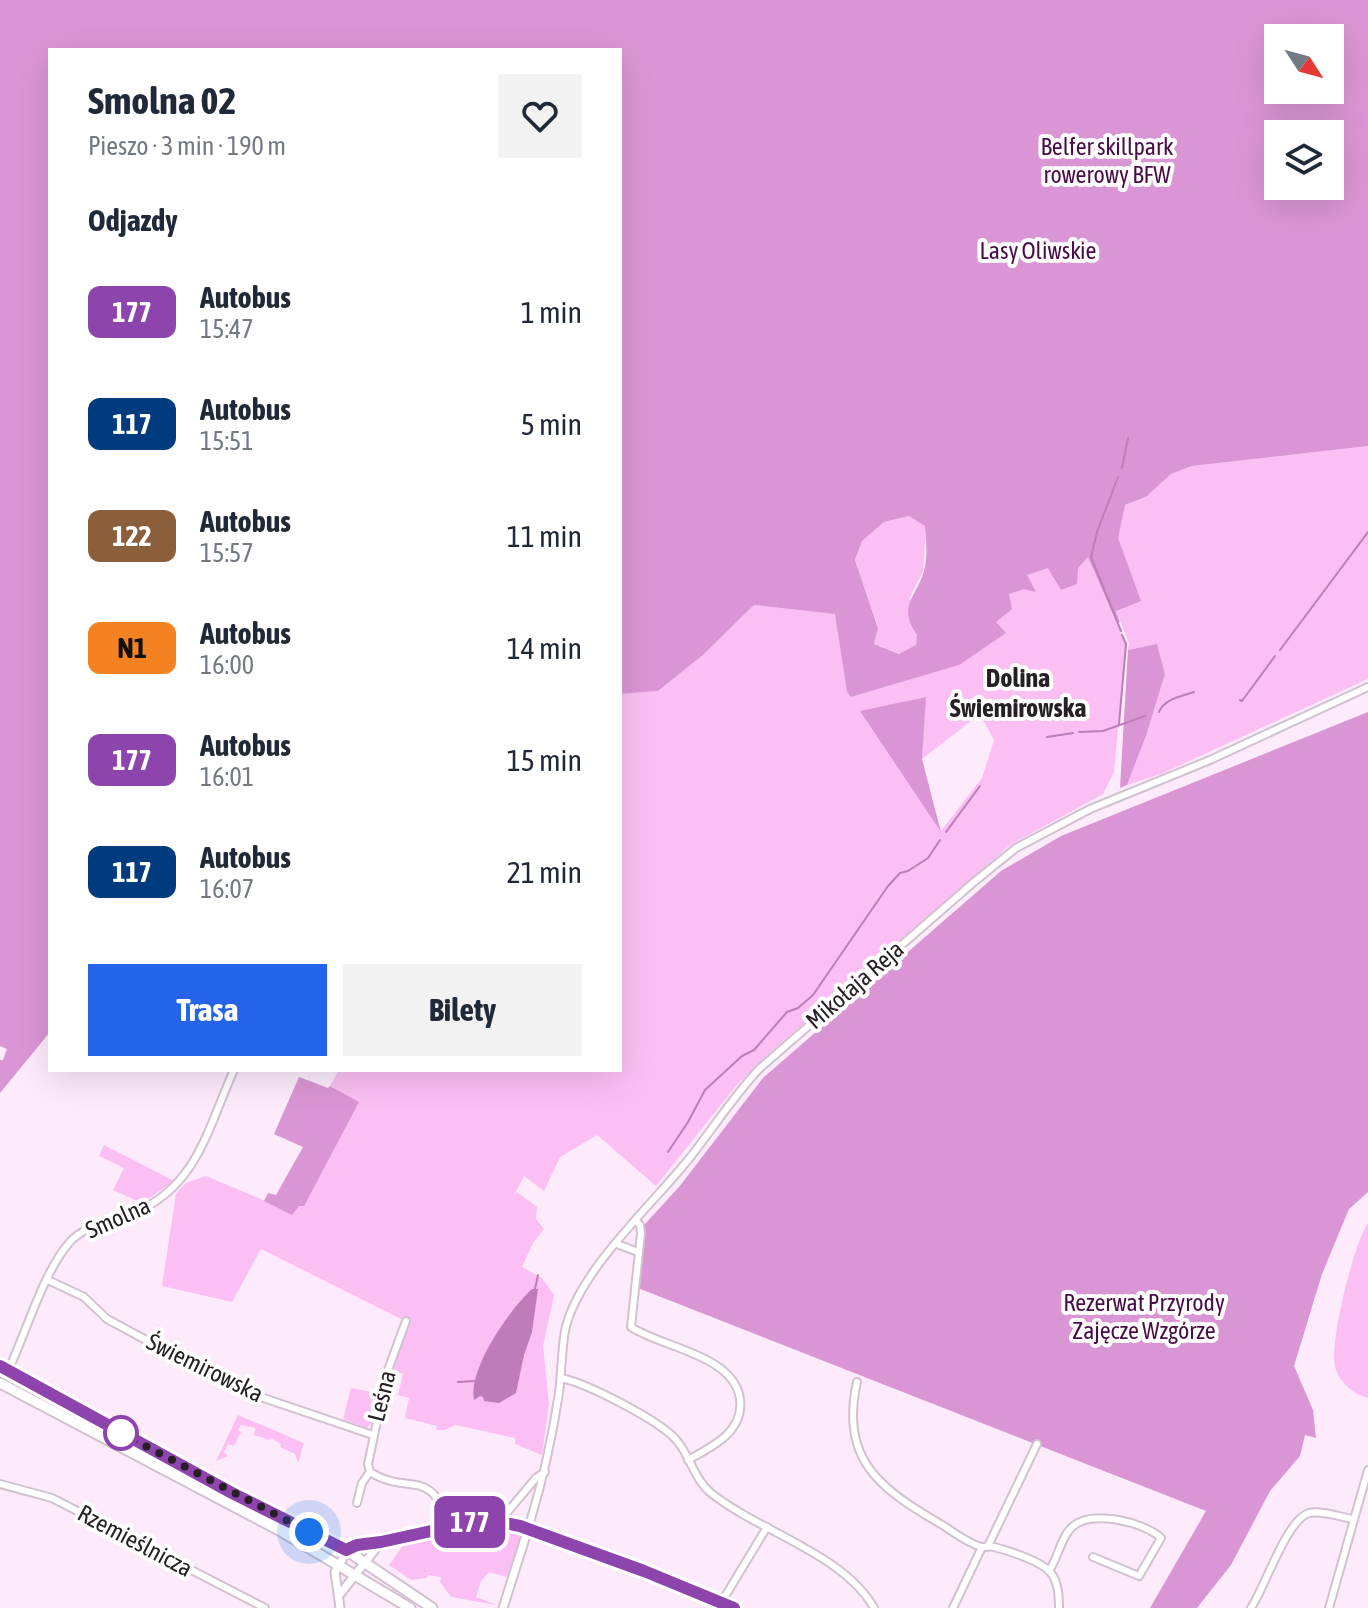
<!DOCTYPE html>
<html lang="pl">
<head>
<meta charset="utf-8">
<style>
	:root { --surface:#fff; --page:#f2f2f3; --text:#1f2937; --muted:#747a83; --accent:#2563eb }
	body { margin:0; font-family:"Asap Condensed",sans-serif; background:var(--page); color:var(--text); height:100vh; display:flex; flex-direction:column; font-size:30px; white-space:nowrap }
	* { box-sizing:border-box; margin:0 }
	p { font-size:26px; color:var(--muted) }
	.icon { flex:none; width:44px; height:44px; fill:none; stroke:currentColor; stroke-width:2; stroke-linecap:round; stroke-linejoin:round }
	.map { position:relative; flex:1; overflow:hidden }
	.side { position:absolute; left:48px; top:48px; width:574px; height:1024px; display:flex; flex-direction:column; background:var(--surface); border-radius:0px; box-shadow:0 8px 32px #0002 }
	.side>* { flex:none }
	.badge { padding:0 16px; border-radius:12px; font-size:28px; line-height:52px }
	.needle { width:52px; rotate:126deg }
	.controls { position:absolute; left:1264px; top:24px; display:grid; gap:16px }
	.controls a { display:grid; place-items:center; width:80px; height:80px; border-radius:0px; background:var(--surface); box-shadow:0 8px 32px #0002; font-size:40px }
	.you { position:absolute; width:40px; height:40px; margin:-20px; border:6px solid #fff; border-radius:50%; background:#1a73e8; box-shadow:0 0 0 12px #1a73e833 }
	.map>.badge { position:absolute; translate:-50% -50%; box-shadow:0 0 0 4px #fff }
	h2 { padding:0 40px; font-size:30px; line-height:72px }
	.round { display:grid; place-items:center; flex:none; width:84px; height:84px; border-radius:0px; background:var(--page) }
	.headline { display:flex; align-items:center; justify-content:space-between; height:136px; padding:0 40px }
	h1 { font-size:38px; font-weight:700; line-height:60px }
	.cta { display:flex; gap:16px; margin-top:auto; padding:16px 40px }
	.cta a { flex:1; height:92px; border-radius:0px; background:var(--accent); color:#fff; font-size:32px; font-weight:700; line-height:92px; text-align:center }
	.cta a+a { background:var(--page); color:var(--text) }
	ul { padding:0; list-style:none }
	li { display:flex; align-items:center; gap:24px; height:112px; padding:0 40px }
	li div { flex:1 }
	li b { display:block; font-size:30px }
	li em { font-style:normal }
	li .badge { min-width:88px; font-weight:700; text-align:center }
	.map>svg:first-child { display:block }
	.green { fill:#fbbff4; fill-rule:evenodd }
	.forest { fill:#da96d4; fill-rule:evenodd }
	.water { fill:#be7cb8 }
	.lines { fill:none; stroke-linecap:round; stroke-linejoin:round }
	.stream { stroke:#be7cb8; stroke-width:2 }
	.minor-casing { stroke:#d2c1d0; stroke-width:10 }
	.tertiary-casing { stroke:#d2c1d0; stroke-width:11 }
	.primary-casing { stroke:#d2c1d0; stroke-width:13 }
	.minor { stroke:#fff; stroke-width:6 }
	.tertiary { stroke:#fff; stroke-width:7 }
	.primary { stroke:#fff; stroke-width:9 }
	.line-casing { stroke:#fff; stroke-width:18 }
	.line { stroke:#8e44ad; stroke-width:12 }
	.walk { stroke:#262026; stroke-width:8; stroke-dasharray:0 14.4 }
	.stop-dot { fill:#fff; stroke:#8e44ad; stroke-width:4 }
	.labels { text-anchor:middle; stroke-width:8; stroke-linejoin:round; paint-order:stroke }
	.park-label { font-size:24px; fill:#490c46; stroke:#fefefe }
	.street-label { font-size:24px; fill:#262026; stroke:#fefefe }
	.neighbourhood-label { font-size:26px; font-weight:bold; fill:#262026; stroke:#fefefe }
</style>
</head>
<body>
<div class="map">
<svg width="1368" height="1608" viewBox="0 0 1368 1608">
	<rect width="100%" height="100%" fill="#fdebfb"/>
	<g class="green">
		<polygon points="1368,446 1368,679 1161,774 1127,785 1146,736 1165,674 1157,645 1128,650 1129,643 1096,561 1111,511 1146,497 1171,474 1192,466"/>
		<polygon points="909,516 926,526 923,571 910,597 917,635 916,646 900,654 874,644 878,627 855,560 862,541 884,522"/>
		<path d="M1034,543l54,13 38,88 -12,128 -11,22 -93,51 -245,212 -29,29 -80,100 -59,-51 -37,22 -16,34 -20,-15 -10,19 3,-3 20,15 -1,12 8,10 -11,14 -11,24 20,11 12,17 -11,51 6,58 -7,51 -27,-11v-6l-59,-13 -12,5h-8l1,-4 -32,-8 4,-20 -11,-3 5,-21 -12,-4 18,-47 -148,-74 -29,53 -70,-16 14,-92 10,-11 20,-7 76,32 9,7 67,-113 -28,-16 9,-16h281v-376l38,-3 45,-36 51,-50 82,9 11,78 4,5 107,-32zM925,697l-3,62 58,-45 14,26 -12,38 -41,53 -80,-119z"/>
		<polygon points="104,1145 174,1181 142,1203 113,1190 124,1168 99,1156"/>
		<path d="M1368,1223v175c-14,-4 -27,-14 -32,-28 -9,-22 18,-127 32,-147z"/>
		<polygon points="351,1388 378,1393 371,1423 367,1428 343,1419"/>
		<polygon points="238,1415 304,1443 298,1463 295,1454 280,1447 281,1444 271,1438 269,1440 254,1435 255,1428 241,1425 238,1430 241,1432 234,1446 228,1444 224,1452 228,1456 216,1461"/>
		<polygon points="485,1526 516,1531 521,1539 511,1571 506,1577 489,1572 481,1581 476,1597 497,1605 451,1597 440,1582 441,1577 428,1575 427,1578 411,1580 389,1565 406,1541"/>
	</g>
	<g class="forest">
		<path d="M0,0h1368v446l-176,20 -21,8 -25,23 -21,8 -7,33 23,63 -25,10 4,11 -3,1 -29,-66 -10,11 -1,16 -16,6 -13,-22 -21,7 9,17 -12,-3 -15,5 3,15 -16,13 10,11 -47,32 -108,32 -4,-5 -12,-78 -81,-9 -51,50 -45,36 -38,3v-644h-570v982l-50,61v-33h3l4,-11 -7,-3zM1278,38h52v52h-52zM1278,134h52v52h-52zM909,516l16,10c1,14 3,30 -1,45 -8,27 -27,35 -7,64l-1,10 -17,9 -25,-10 4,-16 -23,-68 7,-19 22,-19z"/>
		<polygon points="1157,644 1165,674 1146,736 1127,785 1120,788 1128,650"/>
		<polygon points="926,697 922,759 941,832 860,711"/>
		<polygon points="1368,712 1368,1192 1349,1209 1322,1274 1294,1366 1313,1410 1316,1438 1305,1435 1300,1456 1270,1491 1231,1565 1197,1608 1150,1608 1206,1511 638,1288 644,1225 679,1187 763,1078 1001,871 1061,836"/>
		<polygon points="299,1077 328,1088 330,1086 359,1102 304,1206 299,1206 292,1215 264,1201 268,1193 276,1195 303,1147 274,1134"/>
	</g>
	<path class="water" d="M532,1289h6l-6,43 -8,23 -8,38 -17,10 -15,-2 -1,-4 -3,-1 -6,4c-6,-31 35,-90 58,-111z"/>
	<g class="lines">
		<g class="stream">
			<polyline points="1122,468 1128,438"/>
			<polyline points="1118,477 1097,532 1091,557 1121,631"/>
			<polyline points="1280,650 1368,532"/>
			<polyline points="1240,700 1242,701 1275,656"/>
			<path d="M1159,712c5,-13 23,-16 35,-20"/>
			<polyline points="1119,724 1126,644 1122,635"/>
			<polyline points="1079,732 1103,731 1145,716"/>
			<polyline points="1047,737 1073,733"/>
			<polyline points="946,832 980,786"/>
			<polyline points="668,1152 688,1122 705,1090 742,1056 754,1050 787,1012 798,1008 813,995 888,886 900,873 908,871 928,858 940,840"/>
			<polyline points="535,1289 538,1275"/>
			<polyline points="458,1382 475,1381"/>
		</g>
		<defs>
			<g id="minor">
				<path d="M636,1221l4,4 1,8 -10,94c32,21 103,28 109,72 4,33 -27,47 -52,61"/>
				<polyline points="617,1244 638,1252"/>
				<polyline points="48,1280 84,1297 107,1319 237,1389 373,1435"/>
				<path d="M8,1371c18,-38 35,-98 61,-128 16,-19 45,-21 67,-31 62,-27 72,-85 98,-142"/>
				<path d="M561,1378c25,5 101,43 117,64 12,15 17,38 33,51 47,38 133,61 163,115"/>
				<path d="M857,1382c-17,77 22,106 82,141 12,7 29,21 43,24 4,0 8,-1 12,0 16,4 39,12 52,21 12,9 13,26 13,40"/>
				<path d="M370,1472c40,25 59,-8 80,54"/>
				<polyline points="0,1484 52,1498 265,1608"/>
				<polyline points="357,1503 362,1483 370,1472 368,1464 388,1370 406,1321"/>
				<polyline points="499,1522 536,1478 545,1472"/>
				<path d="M528,1529c14,-45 24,-90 31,-136 3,-22 2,-45 7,-67 16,-58 84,-119 122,-166 24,-30 44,-62 71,-91l215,-187 42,-34 74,-39 120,-49 158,-73"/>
				<polyline points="988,1546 1037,1444"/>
				<path d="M1049,1571c9,-13 12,-34 23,-44 19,-18 72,-5 89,11l-22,38 -46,-19"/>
				<polyline points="718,1608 767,1527"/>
				<polyline points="953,1608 982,1547"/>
				<path d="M1251,1608c14,-21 36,-89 58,-95 13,-3 31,4 44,6"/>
				<polyline points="1329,1608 1368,1470"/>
			</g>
			<g id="tertiary">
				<polyline points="340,1594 381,1542"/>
				<polyline points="340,1608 335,1572 350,1546 381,1542 473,1522 499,1522 520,1526 644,1571 734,1608"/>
				<polyline points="503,1608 528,1529"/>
			</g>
			<g id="primary">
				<polyline points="0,1366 232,1493 346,1550 432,1608"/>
				<polyline points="0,1383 279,1530 410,1608"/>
			</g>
		</defs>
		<use href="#minor" class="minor-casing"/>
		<use href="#tertiary" class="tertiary-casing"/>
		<use href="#primary" class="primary-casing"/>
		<use href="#minor" class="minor"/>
		<use href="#tertiary" class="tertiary"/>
		<use href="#primary" class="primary"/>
	</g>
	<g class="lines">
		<defs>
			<polyline id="line" points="0,1366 232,1493 346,1550 357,1545 381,1542 473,1522 499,1522 520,1526 644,1571 734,1608"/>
		</defs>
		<use href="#line" class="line-casing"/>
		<use href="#line" class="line"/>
		<polyline class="walk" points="121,1433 309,1532"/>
	</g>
	<circle class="stop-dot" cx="121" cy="1433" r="16"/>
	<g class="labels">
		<g class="park-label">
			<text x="1107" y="155">Belfer skillpark<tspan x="1107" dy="28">rowerowy BFW</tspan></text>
			<text x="1038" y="259">Lasy Oliwskie</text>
			<text x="1144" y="1311">Rezerwat Przyrody<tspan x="1144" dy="28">Zajęcze Wzgórze</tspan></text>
		</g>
		<g class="street-label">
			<text transform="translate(855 985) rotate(-41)" y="8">Mikołaja Reja</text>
			<text transform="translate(118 1218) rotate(-24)" y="8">Smolna</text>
			<text transform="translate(205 1368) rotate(26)" y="8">Świemirowska</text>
			<text transform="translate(382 1396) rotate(-76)" y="8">Leśna</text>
			<text transform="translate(135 1541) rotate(28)" y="8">Rzemieślnicza</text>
		</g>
		<g class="neighbourhood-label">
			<text x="1018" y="687">Dolina<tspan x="1018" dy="30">Świemirowska</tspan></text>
		</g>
	</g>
</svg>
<div class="controls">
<a><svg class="needle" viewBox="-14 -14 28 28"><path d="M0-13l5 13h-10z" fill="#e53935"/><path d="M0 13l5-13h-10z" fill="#747a83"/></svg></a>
<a><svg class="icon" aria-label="layers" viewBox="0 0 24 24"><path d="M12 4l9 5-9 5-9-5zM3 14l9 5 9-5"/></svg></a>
</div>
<div class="you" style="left:309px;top:1532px"></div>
<b class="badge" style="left:470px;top:1522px;background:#8e44ad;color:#fff">177</b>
<section class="side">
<div class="headline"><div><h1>Smolna 02</h1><p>Pieszo · 3 min · 190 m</p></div><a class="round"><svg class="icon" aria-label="heart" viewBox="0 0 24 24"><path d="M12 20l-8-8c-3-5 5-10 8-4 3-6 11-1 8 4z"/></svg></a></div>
<h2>Odjazdy</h2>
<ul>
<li><span class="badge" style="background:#8e44ad;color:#fff">177</span><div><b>Autobus</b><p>15:47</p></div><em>1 min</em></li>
<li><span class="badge" style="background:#003b80;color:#fff">117</span><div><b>Autobus</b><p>15:51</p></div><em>5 min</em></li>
<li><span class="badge" style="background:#8b5e3c;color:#fff">122</span><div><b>Autobus</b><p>15:57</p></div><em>11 min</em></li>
<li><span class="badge" style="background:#f58220;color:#111">N1</span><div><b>Autobus</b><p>16:00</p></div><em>14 min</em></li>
<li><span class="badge" style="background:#8e44ad;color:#fff">177</span><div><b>Autobus</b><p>16:01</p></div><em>15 min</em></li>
<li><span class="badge" style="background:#003b80;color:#fff">117</span><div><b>Autobus</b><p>16:07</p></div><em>21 min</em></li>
</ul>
<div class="cta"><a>Trasa</a><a>Bilety</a></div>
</section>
</div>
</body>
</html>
